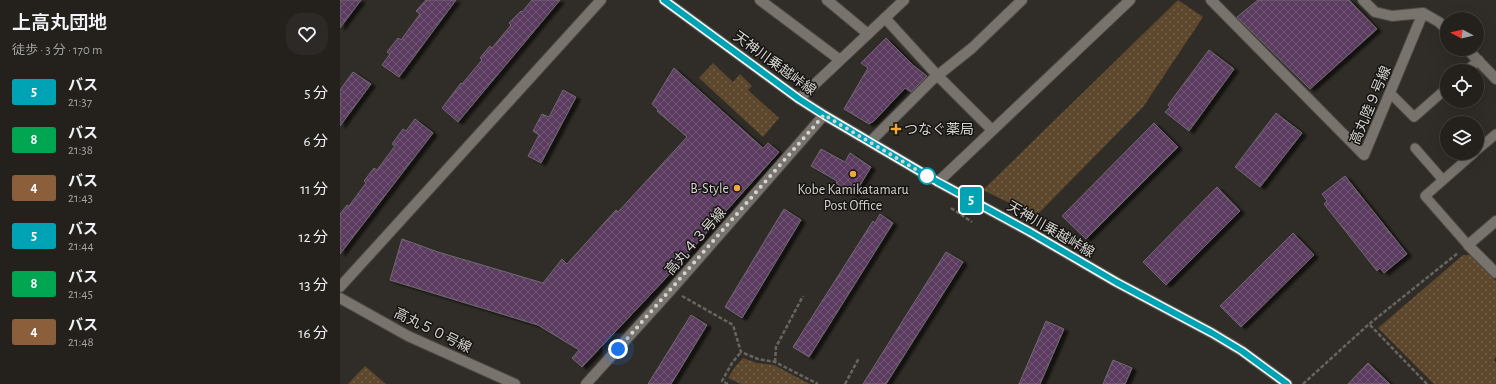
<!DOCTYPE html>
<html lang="ja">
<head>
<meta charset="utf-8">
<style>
	:root { --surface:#24211d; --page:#2c2926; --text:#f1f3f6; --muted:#a3a3a4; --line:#413e3b }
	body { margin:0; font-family:"Alegreya Sans","Noto Sans JP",sans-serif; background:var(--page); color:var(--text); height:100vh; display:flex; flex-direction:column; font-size:15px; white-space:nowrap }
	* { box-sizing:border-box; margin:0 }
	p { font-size:13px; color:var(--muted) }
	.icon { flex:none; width:22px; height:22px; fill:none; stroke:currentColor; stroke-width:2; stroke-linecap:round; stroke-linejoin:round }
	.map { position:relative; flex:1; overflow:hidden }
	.side { display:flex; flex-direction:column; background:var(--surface); width:340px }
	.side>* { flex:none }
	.badge { padding:0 8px; border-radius:3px; font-size:14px; line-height:26px }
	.needle { width:26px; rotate:277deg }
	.tools { position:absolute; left:1100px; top:12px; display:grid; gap:8px }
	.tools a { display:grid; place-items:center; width:44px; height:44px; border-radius:50%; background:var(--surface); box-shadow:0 4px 16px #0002,0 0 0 1px var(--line); font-size:20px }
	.you { position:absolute; width:20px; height:20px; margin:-10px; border:3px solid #fff; border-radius:50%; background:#1a73e8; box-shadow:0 0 0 6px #1a73e833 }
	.map>.badge { position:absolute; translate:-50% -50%; box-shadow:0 0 0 2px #fff }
	.round { display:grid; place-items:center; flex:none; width:42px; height:42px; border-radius:16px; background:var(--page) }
	.head { display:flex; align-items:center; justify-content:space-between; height:68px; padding:0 12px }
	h1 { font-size:19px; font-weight:600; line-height:30px }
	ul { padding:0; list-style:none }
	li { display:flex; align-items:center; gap:12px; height:48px; padding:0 12px }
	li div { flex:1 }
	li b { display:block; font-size:15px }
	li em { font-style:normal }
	li .badge { min-width:44px; font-weight:700; text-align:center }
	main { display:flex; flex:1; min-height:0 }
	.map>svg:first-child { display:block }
	.park { fill:url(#park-dots) }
	.building { fill:url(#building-cross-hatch); stroke:#706b70; filter:url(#shadow) }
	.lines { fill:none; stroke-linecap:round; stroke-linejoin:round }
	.lane-casing { stroke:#4d4945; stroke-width:11 }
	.street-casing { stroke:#4d4945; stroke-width:12 }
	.secondary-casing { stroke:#4d4945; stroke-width:12 }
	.path { stroke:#686560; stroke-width:2.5; stroke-dasharray:4 2; stroke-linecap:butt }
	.lane { stroke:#78736d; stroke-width:9 }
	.street { stroke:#78736d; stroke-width:10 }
	.secondary { stroke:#78736d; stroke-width:10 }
	.line-casing { stroke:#fff; stroke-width:9 }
	.line { stroke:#00a3b4; stroke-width:6 }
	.walk { stroke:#d5d3cf; stroke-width:4; stroke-dasharray:0 7.2 }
	.poi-dot { fill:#eea83c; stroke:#161412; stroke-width:1.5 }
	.stop-dot { fill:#fff; stroke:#00a3b4; stroke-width:2 }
	.labels { text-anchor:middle; stroke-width:3; stroke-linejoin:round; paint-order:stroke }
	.street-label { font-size:14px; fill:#d5d3cf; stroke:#161412 }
	.poi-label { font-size:14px; fill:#d5d3cf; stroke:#161412; text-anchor:start }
</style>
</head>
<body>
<main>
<section class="side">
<div class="head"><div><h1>上高丸団地</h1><p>徒歩 · 3 分 · 170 m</p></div><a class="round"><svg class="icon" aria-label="heart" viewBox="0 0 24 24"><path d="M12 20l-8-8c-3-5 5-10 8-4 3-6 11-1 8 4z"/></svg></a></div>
<ul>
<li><span class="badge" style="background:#00a3b4;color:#fff">5</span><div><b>バス</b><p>21:37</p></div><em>5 分</em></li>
<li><span class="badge" style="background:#00a651;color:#fff">8</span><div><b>バス</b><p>21:38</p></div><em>6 分</em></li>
<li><span class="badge" style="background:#8b5e3c;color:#fff">4</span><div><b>バス</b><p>21:43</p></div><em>11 分</em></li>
<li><span class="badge" style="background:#00a3b4;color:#fff">5</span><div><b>バス</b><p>21:44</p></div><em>12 分</em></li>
<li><span class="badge" style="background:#00a651;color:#fff">8</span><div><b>バス</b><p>21:45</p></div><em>13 分</em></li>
<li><span class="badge" style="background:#8b5e3c;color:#fff">4</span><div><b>バス</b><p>21:48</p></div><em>16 分</em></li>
</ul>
</section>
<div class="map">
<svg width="1156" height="384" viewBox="0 0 1156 384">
	<defs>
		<pattern id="park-dots" width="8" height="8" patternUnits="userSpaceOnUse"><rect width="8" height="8" fill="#5d482d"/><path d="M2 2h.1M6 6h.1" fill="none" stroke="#73624a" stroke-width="1.8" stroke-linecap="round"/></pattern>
		<pattern id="building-cross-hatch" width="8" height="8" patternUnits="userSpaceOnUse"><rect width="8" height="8" fill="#5c3b60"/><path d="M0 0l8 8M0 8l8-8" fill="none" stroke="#725676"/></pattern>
		<filter id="shadow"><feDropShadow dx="4.5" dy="2.5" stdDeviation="1" flood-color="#0009"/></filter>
	</defs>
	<rect width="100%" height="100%" fill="#302c27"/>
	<g class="park">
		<polygon points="838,0 863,17 803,107 696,216 643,190"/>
		<polygon points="373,63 393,82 400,74 412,86 408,90 439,118 423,137 359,78"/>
		<polygon points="1123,255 1131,255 1156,281 1156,357 1154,360 1156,363 1156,384 1094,384 1038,328"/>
		<polygon points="403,358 417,363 434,365 470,384 401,384 388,378 395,367"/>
		<polygon points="25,366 46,384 8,384"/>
	</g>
	<g class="building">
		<polygon points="0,0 21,0 0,28"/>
		<polygon points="86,0 116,0 59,77 42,65 50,54 47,52 58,38 61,40 80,14 76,11"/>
		<polygon points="192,0 220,0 118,122 102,108 121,83 122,84 142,60 140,58 150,46 152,48 171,25 169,23 181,11 182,12"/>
		<polygon points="918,0 1009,0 1037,29 970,89 897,17"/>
		<polygon points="546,38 574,66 587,76 571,92 565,88 534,121 529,124 504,109 528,68 521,63"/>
		<polygon points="869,50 894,69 849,131 825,112 830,107 828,105"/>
		<polygon points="334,68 423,148 428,143 439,152 325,279 242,367 232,358 239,350 198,325 50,280 62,239 98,252 203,283 222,259 227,264 276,210 278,212 347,137 317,111 318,110 312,104"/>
		<polygon points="13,72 31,84 0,126 0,90"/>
		<polygon points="223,90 236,97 201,163 188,156 199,135 193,131 202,114 209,117"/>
		<polygon points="936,113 962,133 920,187 895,167"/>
		<polygon points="75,119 93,133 0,254 0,214 7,205 9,206 26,183 24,181 34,168 37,170 55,146 52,144 63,129 66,131"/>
		<polygon points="814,123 838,147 746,239 722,216"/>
		<polygon points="481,149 505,162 510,153 531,167 514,195 496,183 497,181 471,166"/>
		<polygon points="1005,176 1067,254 1044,273 1040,268 1037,271 984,204 987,201 982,194"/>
		<polygon points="877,187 900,211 826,285 803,262"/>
		<polygon points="444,209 461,220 402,318 385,307"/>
		<polygon points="540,214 553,223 469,357 453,347 533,221 535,223"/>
		<polygon points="953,233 974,255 901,327 880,306"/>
		<polygon points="606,252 623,262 546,384 523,384"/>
		<polygon points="351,315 367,325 331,384 308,384"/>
		<polygon points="706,321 724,329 700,384 679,384"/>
		<polygon points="773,360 792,368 785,384 763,384"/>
		<polygon points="1028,363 1050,384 1008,384"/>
	</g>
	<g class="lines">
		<defs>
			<g id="lane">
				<polyline points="1126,71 1139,60"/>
				<polyline points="1050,93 1074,117 1107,88"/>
				<polyline points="1075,148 1103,180"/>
				<polyline points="1137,150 1156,134"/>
				<polyline points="1128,245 1085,196 1134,153"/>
			</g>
			<g id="street">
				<polyline points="420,0 500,60"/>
				<polyline points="487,0 528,34"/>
				<polyline points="871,0 1024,155 1083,13 1052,16 1035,12 1023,0"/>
				<polyline points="1083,13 1099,22 1107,30"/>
				<polyline points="545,18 597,75 652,130"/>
				<polyline points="1127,49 1156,79"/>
				<polyline points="459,99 564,0"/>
				<polyline points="530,142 592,80 632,48 682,0"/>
				<polyline points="598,182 790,0"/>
				<polyline points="1156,221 1128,245 1156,273"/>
				<polyline points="0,287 261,0"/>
				<polyline points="0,298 68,336 175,384"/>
				<polyline points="246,384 331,290 484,115"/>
			</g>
			<polyline id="secondary" points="324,0 459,99 484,115 598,182 690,232 776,282 872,333 902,351 947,384"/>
		</defs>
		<use href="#lane" class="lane-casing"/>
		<use href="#street" class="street-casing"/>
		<use href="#secondary" class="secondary-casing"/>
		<g class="path">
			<polyline points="611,208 632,222"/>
			<polyline points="342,296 393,325 401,352 418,359 435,362 478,384"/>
			<polyline points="435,362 436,347 463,296"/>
			<polyline points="388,384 382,381 392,363 401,352"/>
			<polyline points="505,384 519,358"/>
			<polyline points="963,384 1029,324"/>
			<polyline points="1087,384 1029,324 1118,253"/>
		</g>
		<use href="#lane" class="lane"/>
		<use href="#street" class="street"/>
		<use href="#secondary" class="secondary"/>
	</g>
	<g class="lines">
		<defs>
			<polyline id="line" points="324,0 459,99 484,115 598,182 690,232 776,282 872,333 902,351 947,384"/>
		</defs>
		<use href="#line" class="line-casing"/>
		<use href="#line" class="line"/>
		<polyline class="walk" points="278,349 484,115 587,176"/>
	</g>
	<g class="poi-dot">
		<path d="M554 123h4v4h4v4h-4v4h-4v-4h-4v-4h4z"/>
		<circle cx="513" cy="174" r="4"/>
		<circle cx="397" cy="188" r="4"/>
	</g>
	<circle class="stop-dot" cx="587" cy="176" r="8"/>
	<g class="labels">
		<g class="street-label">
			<text transform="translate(435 63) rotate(36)" y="5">天神川乗越峠線</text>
			<text transform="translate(1030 105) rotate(-67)" y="5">高丸陸９号線</text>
			<text transform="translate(711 229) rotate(30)" y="5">天神川乗越峠線</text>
			<text transform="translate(355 241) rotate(-49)" y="5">高丸４３号線</text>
			<text transform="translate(93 330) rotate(26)" y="5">高丸５０号線</text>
		</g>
		<g class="poi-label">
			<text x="564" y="134">つなぐ薬局</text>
			<text x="389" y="193" text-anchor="end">B-Style</text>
			<text x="513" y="194" text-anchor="middle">Kobe Kamikatamaru<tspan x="513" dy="16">Post Office</tspan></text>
		</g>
	</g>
</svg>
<div class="tools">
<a><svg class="needle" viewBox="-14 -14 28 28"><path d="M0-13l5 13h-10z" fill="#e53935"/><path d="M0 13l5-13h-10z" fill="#a3a3a4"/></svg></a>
<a><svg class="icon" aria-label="locate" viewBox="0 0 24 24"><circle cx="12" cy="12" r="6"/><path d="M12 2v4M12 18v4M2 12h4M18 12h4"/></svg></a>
<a><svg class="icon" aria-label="layers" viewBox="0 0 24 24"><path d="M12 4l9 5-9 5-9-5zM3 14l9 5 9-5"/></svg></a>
</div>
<div class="you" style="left:278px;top:349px"></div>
<b class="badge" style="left:631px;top:200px;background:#00a3b4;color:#fff">5</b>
</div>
</main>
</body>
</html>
